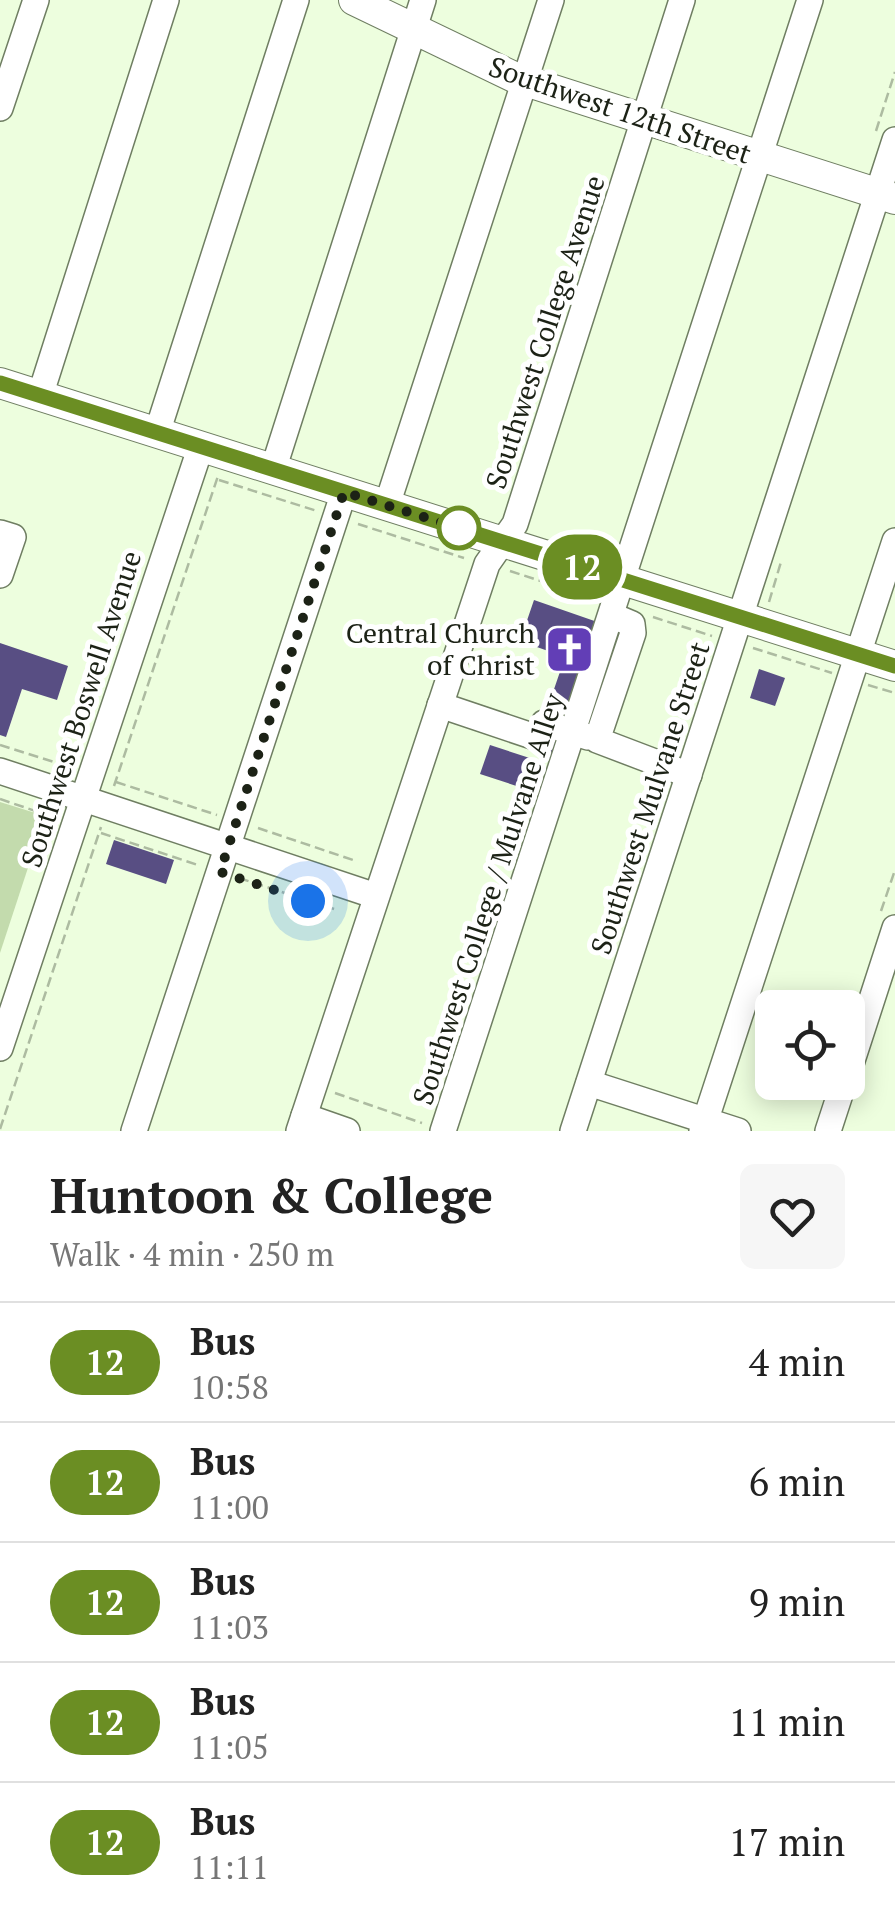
<!DOCTYPE html>
<html lang="en">
<head>
<meta charset="utf-8">
<style>
	:root { --surface:#fff; --page:#f6f6f6; --text:#222; --muted:#767676; --line:#e0e0e0 }
	body { margin:0; font-family:"PT Serif",serif; background:var(--page); color:var(--text); height:100vh; display:flex; flex-direction:column; font-size:38px; white-space:nowrap }
	* { box-sizing:border-box; margin:0 }
	p { font-size:32px; color:var(--muted) }
	.icon { flex:none; width:55px; height:55px; fill:none; stroke:currentColor; stroke-width:2; stroke-linecap:round; stroke-linejoin:round }
	.map { position:relative; height:1131px; overflow:hidden }
	.drawer { display:flex; flex-direction:column; background:var(--surface); flex:1 }
	.drawer>* { flex:none }
	.badge { padding:0 20px; border-radius:32px; font-size:35px; line-height:65px }
	.tools { position:absolute; left:755px; top:990px; display:grid; gap:20px }
	.tools a { display:grid; place-items:center; width:110px; height:110px; border-radius:15px; background:var(--surface); box-shadow:0 5px 25px #0003; font-size:50px }
	.you { position:absolute; width:50px; height:50px; margin:-25px; border:8px solid #fff; border-radius:50%; background:#1a73e8; box-shadow:0 0 0 15px #1a73e833 }
	.map>.badge { position:absolute; translate:-50% -50%; box-shadow:0 0 0 5px #fff }
	.round { display:grid; place-items:center; flex:none; width:105px; height:105px; border-radius:15px; background:var(--page) }
	.head { display:flex; align-items:center; justify-content:space-between; height:170px; padding:0 50px }
	h1 { font-size:48px; font-weight:800; line-height:75px }
	ul { padding:0; list-style:none }
	li { display:flex; align-items:center; gap:30px; height:120px; padding:0 50px; border-top:2px solid var(--line) }
	li div { flex:1 }
	li b { display:block; font-size:38px }
	li em { font-style:normal }
	li .badge { min-width:110px; font-weight:700; text-align:center }
	.map>svg:first-child { display:block }
	.green { fill:#c3dbad }
	.building { fill:#584e83 }
	.lines { fill:none; stroke-linecap:round; stroke-linejoin:round }
	.minor-casing { stroke:#6f7e62; stroke-width:28 }
	.major-casing { stroke:#6f7e62; stroke-width:32 }
	.path { stroke:#adbba1; stroke-width:2.5; stroke-dasharray:10 5; stroke-linecap:butt }
	.minor { stroke:#fff; stroke-width:25 }
	.major { stroke:#fff; stroke-width:30 }
	.line-casing { stroke:#fff; stroke-width:22 }
	.line { stroke:#6b8e23; stroke-width:15 }
	.walk { stroke:#1c2216; stroke-width:10; stroke-dasharray:0 18 }
	.stop-dot { fill:#fff; stroke:#6b8e23; stroke-width:5 }
	.labels { text-anchor:middle; stroke-width:10; stroke-linejoin:round; paint-order:stroke }
	.street-label { font-size:28px; fill:#1c2216; stroke:#fff }
	.poi-label { font-size:28px; fill:#1c2216; stroke:#fff; text-anchor:end }
</style>
</head>
<body>
<div class="map">
<svg width="895" height="1131" viewBox="0 0 895 1131">
	<rect width="100%" height="100%" fill="#edfede"/>
	<polygon class="green" points="0,802 45,816 0,953"/>
	<g class="building">
		<polygon points="534,600 606,625 576,710 550,701 565,657 520,641"/>
		<polygon points="0,643 68,666 57,700 22,689 6,737 0,735"/>
		<polygon points="759,669 785,678 775,706 750,698"/>
		<polygon points="550,739 565,744 559,762 544,757"/>
		<polygon points="490,745 545,763 535,792 480,774"/>
		<polygon points="114,840 174,860 166,884 106,864"/>
	</g>
	<g class="lines">
		<defs>
			<g id="minor">
				<polyline points="0,108 36,0"/>
				<polyline points="40,396 166,0"/>
				<polyline points="157,433 296,0"/>
				<polyline points="273,470 423,0"/>
				<polyline points="387,505 551,0"/>
				<polyline points="0,533 13,537 0,575"/>
				<polyline points="613,616 632,624 633,633 597,740 689,775"/>
				<polyline points="440,705 538,738 544,723 588,737"/>
				<polyline points="0,771 376,896"/>
				<polyline points="0,1048 201,446"/>
				<polyline points="848,1073 895,928"/>
				<polyline points="589,1083 738,1131"/>
				<polyline points="304,1116 347,1131"/>
				<polyline points="134,1131 344,492"/>
				<polyline points="299,1131 487,564 515,524 682,0"/>
				<polyline points="443,1131 810,0"/>
				<polyline points="573,1131 895,140"/>
				<polyline points="702,1131 895,541"/>
				<polyline points="828,1131 844,1082"/>
			</g>
			<g id="major">
				<polyline points="354,0 516,78 895,199"/>
				<polyline points="0,383 895,666"/>
			</g>
		</defs>
		<use href="#minor" class="minor-casing"/>
		<use href="#major" class="major-casing"/>
		<g class="path">
			<polyline points="876,131 895,72"/>
			<polyline points="219,480 317,511"/>
			<polyline points="358,524 464,558"/>
			<polyline points="510,571 593,598"/>
			<polyline points="769,602 781,562"/>
			<polyline points="653,617 712,636"/>
			<polyline points="753,648 832,673"/>
			<polyline points="868,685 895,693"/>
			<polyline points="0,745 70,767"/>
			<polyline points="116,782 217,815"/>
			<polyline points="114,786 218,476"/>
			<polyline points="0,799 56,818"/>
			<polyline points="258,828 353,860"/>
			<polyline points="101,833 198,865"/>
			<polyline points="239,878 337,910"/>
			<polyline points="881,911 895,870"/>
			<polyline points="335,1093 422,1123"/>
			<polyline points="0,1129 101,827"/>
		</g>
		<use href="#minor" class="minor"/>
		<use href="#major" class="major"/>
	</g>
	<g class="lines">
		<defs>
			<polyline id="line" points="0,383 895,666"/>
		</defs>
		<use href="#line" class="line-casing"/>
		<use href="#line" class="line"/>
		<polyline class="walk" points="308,901 220,872 344,492 459,528"/>
	</g>
	<defs>
		<symbol id="church-square" viewBox="-11 -11 22 22"><rect x="-9" y="-9" width="18" height="18" rx="4" fill="#623eb6" stroke="#fff"/><path d="M-1.2-6h2.4v3.5h3.3v2.4h-3.3V6h-2.4V-.1h-3.3v-2.4h3.3Z" fill="#fff"/></symbol>
	</defs>
	<g fill-rule="evenodd">
		<use href="#church-square" x="542" y="622" width="55" height="55"/>
	</g>
	<circle class="stop-dot" cx="459" cy="528" r="20"/>
	<g class="labels">
		<g class="street-label">
			<text transform="translate(620 110) rotate(19)" y="10">Southwest 12th Street</text>
			<text transform="translate(545 332) rotate(-72)" y="10">Southwest College Avenue</text>
			<text transform="translate(81 709) rotate(-72)" y="10">Southwest Boswell Avenue</text>
			<text transform="translate(650 798) rotate(-72)" y="10">Southwest Mulvane Street</text>
			<text transform="translate(488 899) rotate(-72)" y="10">Southwest College / Mulvane Alley</text>
		</g>
		<g class="poi-label">
			<text x="535" y="643">Central Church<tspan x="535" dy="32">of Christ</tspan></text>
		</g>
	</g>
</svg>
<div class="tools">
<a><svg class="icon" aria-label="locate" viewBox="0 0 24 24"><circle cx="12" cy="12" r="6"/><path d="M12 2v4M12 18v4M2 12h4M18 12h4"/></svg></a>
</div>
<div class="you" style="left:308px;top:901px"></div>
<b class="badge" style="left:582px;top:567px;background:#6b8e23;color:#fff">12</b>
</div>
<section class="drawer">
<div class="head"><div><h1>Huntoon &amp; College</h1><p>Walk · 4 min · 250 m</p></div><a class="round"><svg class="icon" aria-label="heart" viewBox="0 0 24 24"><path d="M12 20l-8-8c-3-5 5-10 8-4 3-6 11-1 8 4z"/></svg></a></div>
<ul>
<li><span class="badge" style="background:#6b8e23;color:#fff">12</span><div><b>Bus</b><p>10:58</p></div><em>4 min</em></li>
<li><span class="badge" style="background:#6b8e23;color:#fff">12</span><div><b>Bus</b><p>11:00</p></div><em>6 min</em></li>
<li><span class="badge" style="background:#6b8e23;color:#fff">12</span><div><b>Bus</b><p>11:03</p></div><em>9 min</em></li>
<li><span class="badge" style="background:#6b8e23;color:#fff">12</span><div><b>Bus</b><p>11:05</p></div><em>11 min</em></li>
<li><span class="badge" style="background:#6b8e23;color:#fff">12</span><div><b>Bus</b><p>11:11</p></div><em>17 min</em></li>
</ul>
</section>
</body>
</html>
